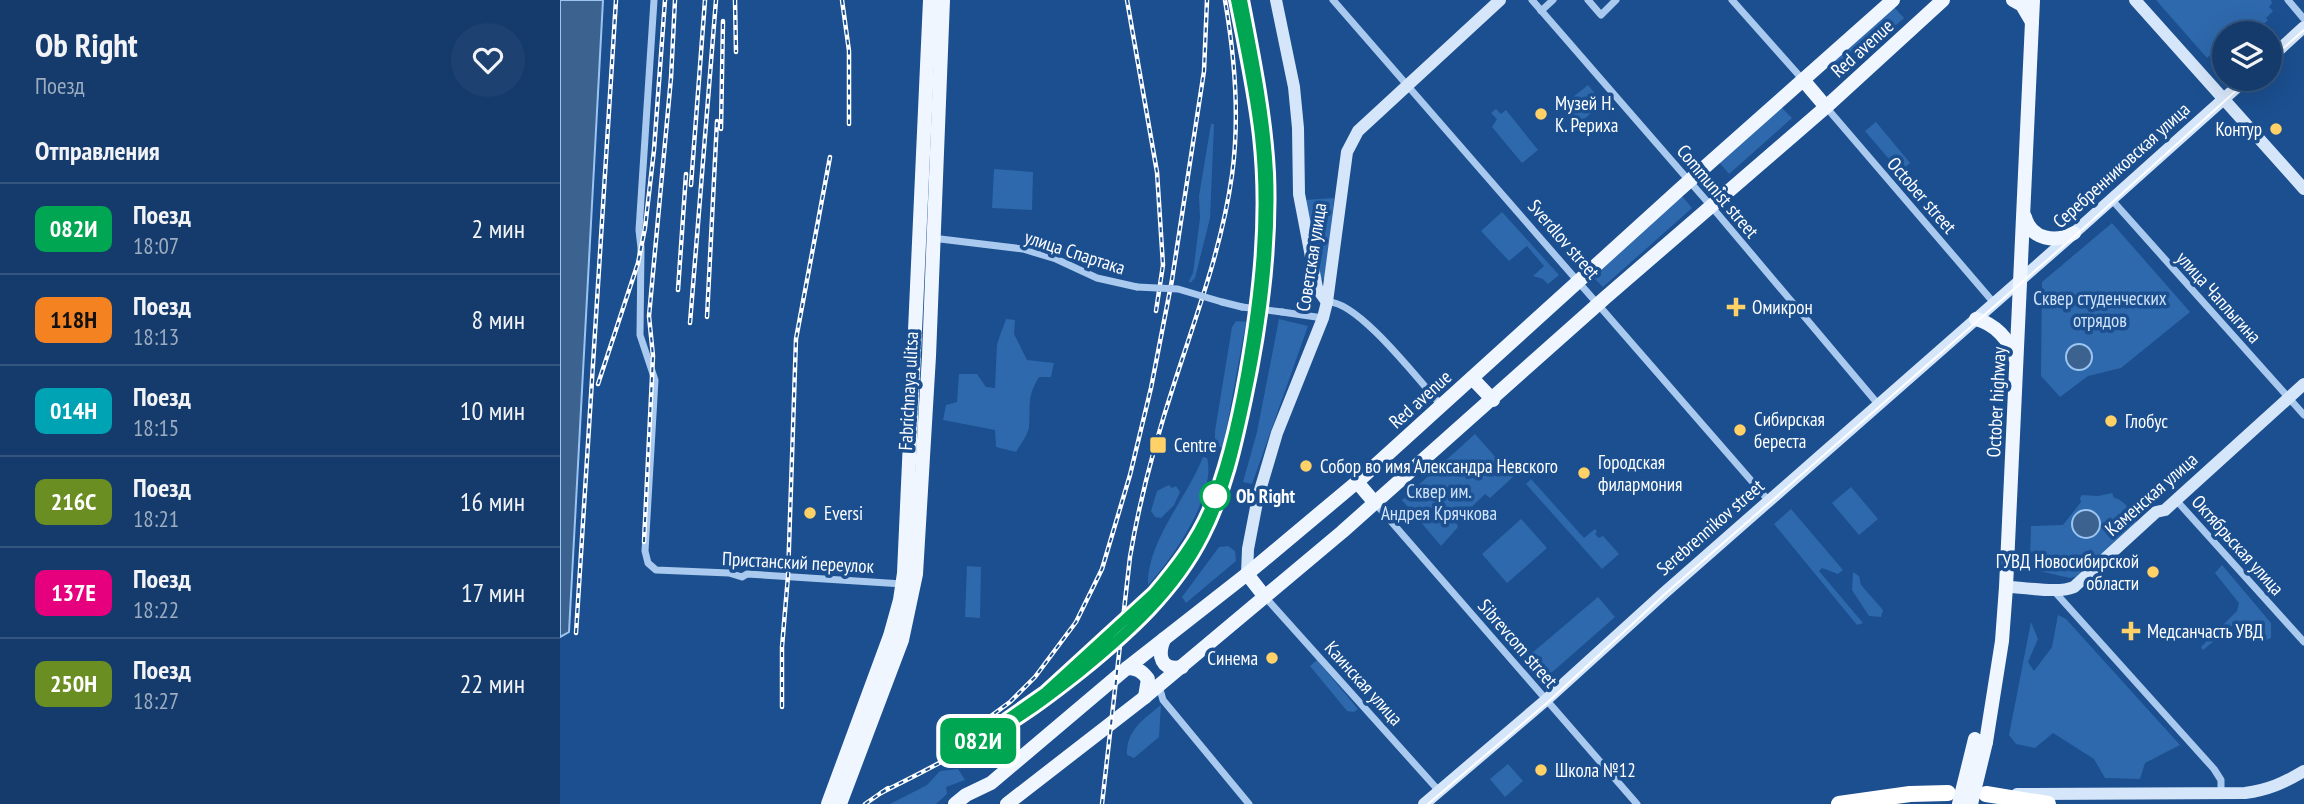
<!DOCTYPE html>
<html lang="ru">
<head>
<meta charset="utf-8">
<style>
	:root { --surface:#143b6b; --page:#1d4271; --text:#f1f3f6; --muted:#9dadc1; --line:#33557e }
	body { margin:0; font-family:"PT Sans Narrow",sans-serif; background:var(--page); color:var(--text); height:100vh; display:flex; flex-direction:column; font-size:26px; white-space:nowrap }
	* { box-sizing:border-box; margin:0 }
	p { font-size:23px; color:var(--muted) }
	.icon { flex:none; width:38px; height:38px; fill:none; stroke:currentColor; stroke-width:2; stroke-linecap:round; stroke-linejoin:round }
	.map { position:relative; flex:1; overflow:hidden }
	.sheet { display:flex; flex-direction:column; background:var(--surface); width:560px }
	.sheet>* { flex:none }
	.badge { padding:0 14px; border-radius:10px; font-size:24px; line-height:46px }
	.tools { position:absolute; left:1652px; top:21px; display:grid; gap:14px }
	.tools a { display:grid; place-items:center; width:70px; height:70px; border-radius:50%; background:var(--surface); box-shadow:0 7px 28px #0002,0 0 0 2px var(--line); font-size:35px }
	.map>.badge { position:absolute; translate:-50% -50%; box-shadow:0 0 0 4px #fff }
	h2 { padding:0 35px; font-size:26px; line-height:63px }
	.round { display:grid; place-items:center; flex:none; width:74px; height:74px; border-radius:37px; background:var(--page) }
	.head { display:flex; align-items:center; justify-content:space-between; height:119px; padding:0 35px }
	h1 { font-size:33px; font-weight:800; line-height:52px }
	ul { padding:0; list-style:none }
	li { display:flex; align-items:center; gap:21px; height:91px; padding:0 35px; border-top:2px solid var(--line) }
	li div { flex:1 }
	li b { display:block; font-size:26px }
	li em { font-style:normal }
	li .badge { min-width:77px; font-weight:700; text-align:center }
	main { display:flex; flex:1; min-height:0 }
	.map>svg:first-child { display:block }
	.green { fill:#2e69ad }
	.water { fill:#3c6290; stroke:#9cc4f0; stroke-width:2 }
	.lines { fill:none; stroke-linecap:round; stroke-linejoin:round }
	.street { stroke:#a9c9ee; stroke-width:7 }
	.secondary { stroke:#d6e6fa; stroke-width:12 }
	.primary { stroke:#f0f6ff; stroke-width:14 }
	.highway { stroke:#fff; stroke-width:16 }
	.tram { stroke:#fff; stroke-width:2 }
	.rail-casing { stroke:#fff; stroke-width:4.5 }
	.rail { stroke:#1b4f8f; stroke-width:2; stroke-dasharray:5; stroke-linecap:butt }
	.street-bridge { stroke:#a9c9ee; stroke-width:7 }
	.primary-bridge { stroke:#f0f6ff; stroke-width:14 }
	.line-casing { stroke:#fff; stroke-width:16 }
	.line { stroke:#00a651; stroke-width:10 }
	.poi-dot { fill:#ffd166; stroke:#1b4f8f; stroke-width:2.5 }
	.stop-dot { fill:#fff; stroke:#00a651; stroke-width:3.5 }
	.labels { text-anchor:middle; stroke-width:7; stroke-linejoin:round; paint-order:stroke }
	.street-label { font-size:19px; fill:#fff; stroke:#1b4f8f }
	.poi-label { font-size:19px; fill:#fff; stroke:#1b4f8f; text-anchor:start }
	.park-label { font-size:19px; fill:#cfe3fa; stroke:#1b4f8f }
	.stop-label { font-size:19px; font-weight:bold; fill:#fff; stroke:#1b4f8f; text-anchor:start }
</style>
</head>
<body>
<main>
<section class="sheet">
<div class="head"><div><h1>Ob Right</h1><p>Поезд</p></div><a class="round"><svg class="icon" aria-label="heart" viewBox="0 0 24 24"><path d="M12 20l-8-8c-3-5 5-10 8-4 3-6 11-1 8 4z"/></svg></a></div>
<h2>Отправления</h2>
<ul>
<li><span class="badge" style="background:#00a651;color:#fff">082И</span><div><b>Поезд</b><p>18:07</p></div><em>2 мин</em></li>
<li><span class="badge" style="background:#f58220;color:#111">118Н</span><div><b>Поезд</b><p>18:13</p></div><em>8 мин</em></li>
<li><span class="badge" style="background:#00a3b4;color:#fff">014Н</span><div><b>Поезд</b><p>18:15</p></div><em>10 мин</em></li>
<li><span class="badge" style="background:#6b8e23;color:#fff">216С</span><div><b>Поезд</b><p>18:21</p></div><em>16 мин</em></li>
<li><span class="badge" style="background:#e6007e;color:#fff">137Е</span><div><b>Поезд</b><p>18:22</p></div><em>17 мин</em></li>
<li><span class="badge" style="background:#6b8e23;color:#fff">250Н</span><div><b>Поезд</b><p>18:27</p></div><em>22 мин</em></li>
</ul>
</section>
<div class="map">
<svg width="1744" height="804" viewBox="0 0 1744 804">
	<rect width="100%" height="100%" fill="#1b4f8f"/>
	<g class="green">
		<polygon points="1596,0 1711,0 1712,3 1709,7 1713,11 1706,18 1708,20 1694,33 1688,27 1681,33 1664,33 1664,42 1647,58"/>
		<polygon points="1334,7 1344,18 1282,73 1272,62"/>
		<path d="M1028,85l15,18 -26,22c0,-9 -10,-13 -10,-23z"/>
		<polygon points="1221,107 1232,118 1169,174 1159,162"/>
		<polygon points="936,109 941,114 946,110 978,150 962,163 932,127 937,119 931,113"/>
		<polygon points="1316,122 1350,163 1340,172 1305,131"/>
		<polygon points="651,124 654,124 650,218 635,278 630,283 629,281 633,273 640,218 639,196"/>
		<polygon points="434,169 473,172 472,210 432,208"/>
		<polygon points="1121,195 1132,208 1043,287 1031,275"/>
		<polygon points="774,198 766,280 760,279 745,200"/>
		<polygon points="942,212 999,275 988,284 983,279 973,276 984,266 967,246 949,261 921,231"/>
		<polygon points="1552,223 1630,312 1561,368 1528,376 1500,397 1481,376 1482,282"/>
		<path d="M446,319l9,1 -1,14 13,26 27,3 -3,14h-12c-13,22 -8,27 -10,50 -1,8 -9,18 -13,25l-20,-5 -1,-17 -52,-10 3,-15 11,-3 2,-28h18l9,13 9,1 2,-44z"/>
		<polygon points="719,319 748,326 692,484 683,482 697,432"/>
		<polygon points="676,321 686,322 663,448 655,445 655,431 672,327"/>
		<polygon points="915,434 953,477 930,498 925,494 896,522 898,527 881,546 842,500"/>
		<path d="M643,457l4,1c10,36 -35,102 -59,127 -1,-44 39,-87 55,-128z"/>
		<polygon points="971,479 1024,538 1035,529 1037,532 1035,534 1039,538 1043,536 1059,554 1042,569 966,484"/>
		<polygon points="609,485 612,488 616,486 620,492 614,505 601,518 595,517 591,511 597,491"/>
		<polygon points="1291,487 1318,519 1299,535 1272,503"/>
		<path d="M1552,493l2,5c12,2 18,16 23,25l-50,51 -17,4 -31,-7 -9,-11 1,-34 32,-1 18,-23 -1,-4 2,-3 16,1z"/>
		<polygon points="1231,509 1283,570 1278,574 1262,568 1259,571 1303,623 1297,625 1214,524"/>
		<polygon points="961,519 987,548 947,583 922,554"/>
		<polygon points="668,546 675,551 676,561 626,603 622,597 659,547"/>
		<polygon points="1662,565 1711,623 1711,638 1706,640 1689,627 1686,630 1677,622 1643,650 1641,647 1677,611 1679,603 1655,573"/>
		<polygon points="407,566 421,567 420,618 405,617"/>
		<polygon points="1293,572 1299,576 1301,585 1323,610 1321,617 1309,616 1292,590"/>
		<polygon points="1038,597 1055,617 990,674 972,653"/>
		<polygon points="1498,615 1506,619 1620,745 1585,763 1580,779 1545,778 1534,759 1493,733 1475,748 1456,744 1449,735 1471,622 1478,639 1468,662 1474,671 1492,647"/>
		<polygon points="757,660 798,709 794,712 787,711 750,666"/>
		<path d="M601,705l-2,32 -25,21 -7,-3c-1,-25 17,-36 34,-50z"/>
		<polygon points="948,764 963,781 945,797 930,779"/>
		<polygon points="398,769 405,780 386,787 387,794 376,804 330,804 367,785 380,771"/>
	</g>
	<g class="water">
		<polygon points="0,0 43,0 9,632 0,637"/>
		<circle cx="1519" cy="357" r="13"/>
		<circle cx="1526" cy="524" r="14"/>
	</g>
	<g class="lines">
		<g class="street">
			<polyline points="94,0 79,230 81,248 80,335 95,380 85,551 88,563 96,570 169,573 182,577 187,574 343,584"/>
			<polyline points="773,0 1209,501"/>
			<polyline points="972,0 1151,206 1318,404"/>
			<polyline points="1028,0 1041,15 1056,0"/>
			<polyline points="1172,0 1244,81"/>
			<polyline points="1728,0 1744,19"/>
			<polyline points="981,11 993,0"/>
			<polyline points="1266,107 1434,303"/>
			<polyline points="1552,200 1744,415"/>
			<polyline points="372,238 463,249 496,259 537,278 577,287"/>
			<polyline points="662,302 682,307"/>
			<path d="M767,302c30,-3 93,80 115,104"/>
			<polyline points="722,312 763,318"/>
			<polyline points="1616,500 1744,642"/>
			<polyline points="815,503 1077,804"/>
			<polyline points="1494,591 1654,769 1661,780 1661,792"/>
			<polyline points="705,597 879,791"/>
			<polyline points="599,686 603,700 689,804"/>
		</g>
		<g class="secondary">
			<polyline points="716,0 734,87 738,128 739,194 757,288 767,302"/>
			<polyline points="1575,0 1744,189"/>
			<polyline points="1710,58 1744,27"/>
			<polyline points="687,574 688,549 698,497 717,433 763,318 767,302 787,152 798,131 940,0"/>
			<path d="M1446,587c18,0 53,7 68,0l82,-75 9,-2 139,-126"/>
			<path d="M1457,794l228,-1c23,-3 39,-10 59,-22"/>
			<polyline points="864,804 986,700 1104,593 1514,233 1686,79"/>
		</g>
		<g class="primary">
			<polyline points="1453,0 1462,5 1472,22"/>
			<polyline points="1244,81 1266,107"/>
			<path d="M1465,217c6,23 31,26 49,16"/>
			<path d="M1416,319c19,5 33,20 39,39"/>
			<polyline points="912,378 933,400"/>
			<polyline points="797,482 815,503"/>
			<polyline points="687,574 705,597"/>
			<path d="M604,639c-7,17 -3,32 18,28"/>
			<path d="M567,668c10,0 15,3 21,11l-3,18"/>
			<polyline points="1426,742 1442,641 1446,587 1473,0"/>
			<polyline points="268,804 330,636 340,600 344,573 370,0"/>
			<polyline points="280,804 342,640 356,574 369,356 383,0"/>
			<polyline points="395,804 406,795 431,783 567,668 687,574 797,482 1119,190 1333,0"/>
			<polyline points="447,804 585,697 782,532 1046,297 1266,107 1383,0"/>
		</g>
		<g class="highway">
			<polyline points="1426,794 1488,804"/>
			<polyline points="1279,804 1350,794 1388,793"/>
		</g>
		<g class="tram">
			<polyline points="1710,60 1744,30"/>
			<polyline points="868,804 988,702 1105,594 1516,235 1689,79"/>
		</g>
		<defs>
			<g id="rail">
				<polyline points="175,0 176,52"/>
				<polyline points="282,0 289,51 289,124"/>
				<polyline points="567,0 597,172 603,265 596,311"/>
				<polyline points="161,129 163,21"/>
				<polyline points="131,185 145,0"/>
				<polyline points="118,290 126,174"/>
				<polyline points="147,317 157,121"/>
				<polyline points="130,323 156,0"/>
				<polyline points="38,384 78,263 85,228 94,150 105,0"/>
				<polyline points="84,542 93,356 89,316 111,78 115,0"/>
				<polyline points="16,633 56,0"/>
				<polyline points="222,707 222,647 228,576 236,339 270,157"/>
				<polyline points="386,749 450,702 475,677 516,622 542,569 570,475 591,388 612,280 644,71 647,0"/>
				<path d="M321,793c31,-16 63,-31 93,-50 50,-32 93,-69 136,-109 28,-26 55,-50 76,-82 28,-42 40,-89 52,-138 21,-90 32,-185 22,-278 -5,-46 -15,-91 -24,-136"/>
				<polyline points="305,804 328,788"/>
				<path d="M542,804l28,-247c10,-60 26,-118 45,-176 22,-68 47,-134 57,-206 8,-58 3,-117 -7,-175"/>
			</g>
		</defs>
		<use href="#rail" class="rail-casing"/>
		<use href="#rail" class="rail"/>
		<g class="street-bridge">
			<polyline points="577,287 618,289 662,302"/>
			<polyline points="682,307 722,312"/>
		</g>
		<g class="primary-bridge">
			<polyline points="1399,804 1415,739"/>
			<polyline points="1411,804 1426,742"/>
		</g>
	</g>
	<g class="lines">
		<defs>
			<path id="line" d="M676,0c9,45 19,91 24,136 9,81 0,160 -14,239 -8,45 -18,92 -36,134 -13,31 -34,58 -56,84l-108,99 -71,50c38,-18 72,-44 105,-70 48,-39 95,-81 123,-137 22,-43 32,-89 42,-136 16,-75 26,-150 23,-226 -3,-58 -15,-116 -26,-173"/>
		</defs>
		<use href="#line" class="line-casing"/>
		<use href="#line" class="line"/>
	</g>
	<g class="poi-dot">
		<circle cx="981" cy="114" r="7"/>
		<circle cx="1716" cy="129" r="7"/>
		<path d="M1172.5 296.5h7v7h7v7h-7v7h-7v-7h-7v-7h7z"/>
		<circle cx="1551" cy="421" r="7"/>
		<circle cx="1180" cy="430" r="7"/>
		<rect x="589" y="436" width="18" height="18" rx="3.5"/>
		<circle cx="746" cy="466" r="7"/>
		<circle cx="1024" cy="473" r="7"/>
		<circle cx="250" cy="513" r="7"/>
		<circle cx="1593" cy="572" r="7"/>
		<path d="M1567.5 620.5h7v7h7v7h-7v7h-7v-7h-7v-7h7z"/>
		<circle cx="712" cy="658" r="7"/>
		<circle cx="981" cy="770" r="7"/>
	</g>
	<circle class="stop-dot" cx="655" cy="496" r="14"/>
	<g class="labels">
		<g class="street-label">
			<text transform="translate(1302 48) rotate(-42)" y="7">Red avenue</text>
			<text transform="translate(1561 165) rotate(-42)" y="7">Серебренниковская улица</text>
			<text transform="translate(1158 191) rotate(50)" y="7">Communist street</text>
			<text transform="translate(1362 195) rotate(49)" y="7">October street</text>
			<text transform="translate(1004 239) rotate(49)" y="7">Sverdlov street</text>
			<text transform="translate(515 252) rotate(18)" y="7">улица Спартака</text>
			<text transform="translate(751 257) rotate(-81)" y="7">Советская улица</text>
			<text transform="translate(1659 297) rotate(48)" y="7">улица Чаплыгина</text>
			<text transform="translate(348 391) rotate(-87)" y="7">Fabrichnaya ulitsa</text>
			<text transform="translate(860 399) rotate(-42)" y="7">Red avenue</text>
			<text transform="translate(1436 402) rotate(-87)" y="7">October highway</text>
			<text transform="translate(1591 494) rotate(-41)" y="7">Каменская улица</text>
			<text transform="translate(1150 527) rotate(-41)" y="7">Serebrennikov street</text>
			<text transform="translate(1678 545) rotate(48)" y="7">Октябрьская улица</text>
			<text transform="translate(238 562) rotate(3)" y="7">Пристанский переулок</text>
			<text transform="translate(958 643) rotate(49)" y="7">Sibrevcom street</text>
			<text transform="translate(804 683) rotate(48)" y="7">Каинская улица</text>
		</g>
		<g class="poi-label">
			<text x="995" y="110">Музей Н.<tspan x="995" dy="22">К. Рериха</tspan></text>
			<text x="1702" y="136" text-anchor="end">Контур</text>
			<text x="1192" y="314">Омикрон</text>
			<text x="1194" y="426">Сибирская<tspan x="1194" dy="22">береста</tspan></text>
			<text x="1565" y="428">Глобус</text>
			<text x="614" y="452">Centre</text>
			<text x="1038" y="469">Городская<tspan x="1038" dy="22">филармония</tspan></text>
			<text x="760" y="473">Собор во имя Александра Невского</text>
			<text x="264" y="520">Eversi</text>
			<text x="1579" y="568" text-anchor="end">ГУВД Новосибирской<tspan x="1579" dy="22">области</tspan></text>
			<text x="1587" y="638">Медсанчасть УВД</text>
			<text x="698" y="665" text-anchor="end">Синема</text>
			<text x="995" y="777">Школа №12</text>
		</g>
		<g class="park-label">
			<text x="1540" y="305">Сквер студенческих<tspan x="1540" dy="22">отрядов</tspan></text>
			<text x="879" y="498">Сквер им.<tspan x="879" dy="22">Андрея Крячкова</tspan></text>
		</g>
		<g class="stop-label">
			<text x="676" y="503">Ob Right</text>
		</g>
	</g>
</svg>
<div class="tools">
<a><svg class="icon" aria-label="layers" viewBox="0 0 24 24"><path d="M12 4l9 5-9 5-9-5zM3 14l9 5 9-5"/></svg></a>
</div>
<b class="badge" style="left:418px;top:741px;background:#00a651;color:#fff">082И</b>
</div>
</main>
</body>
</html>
